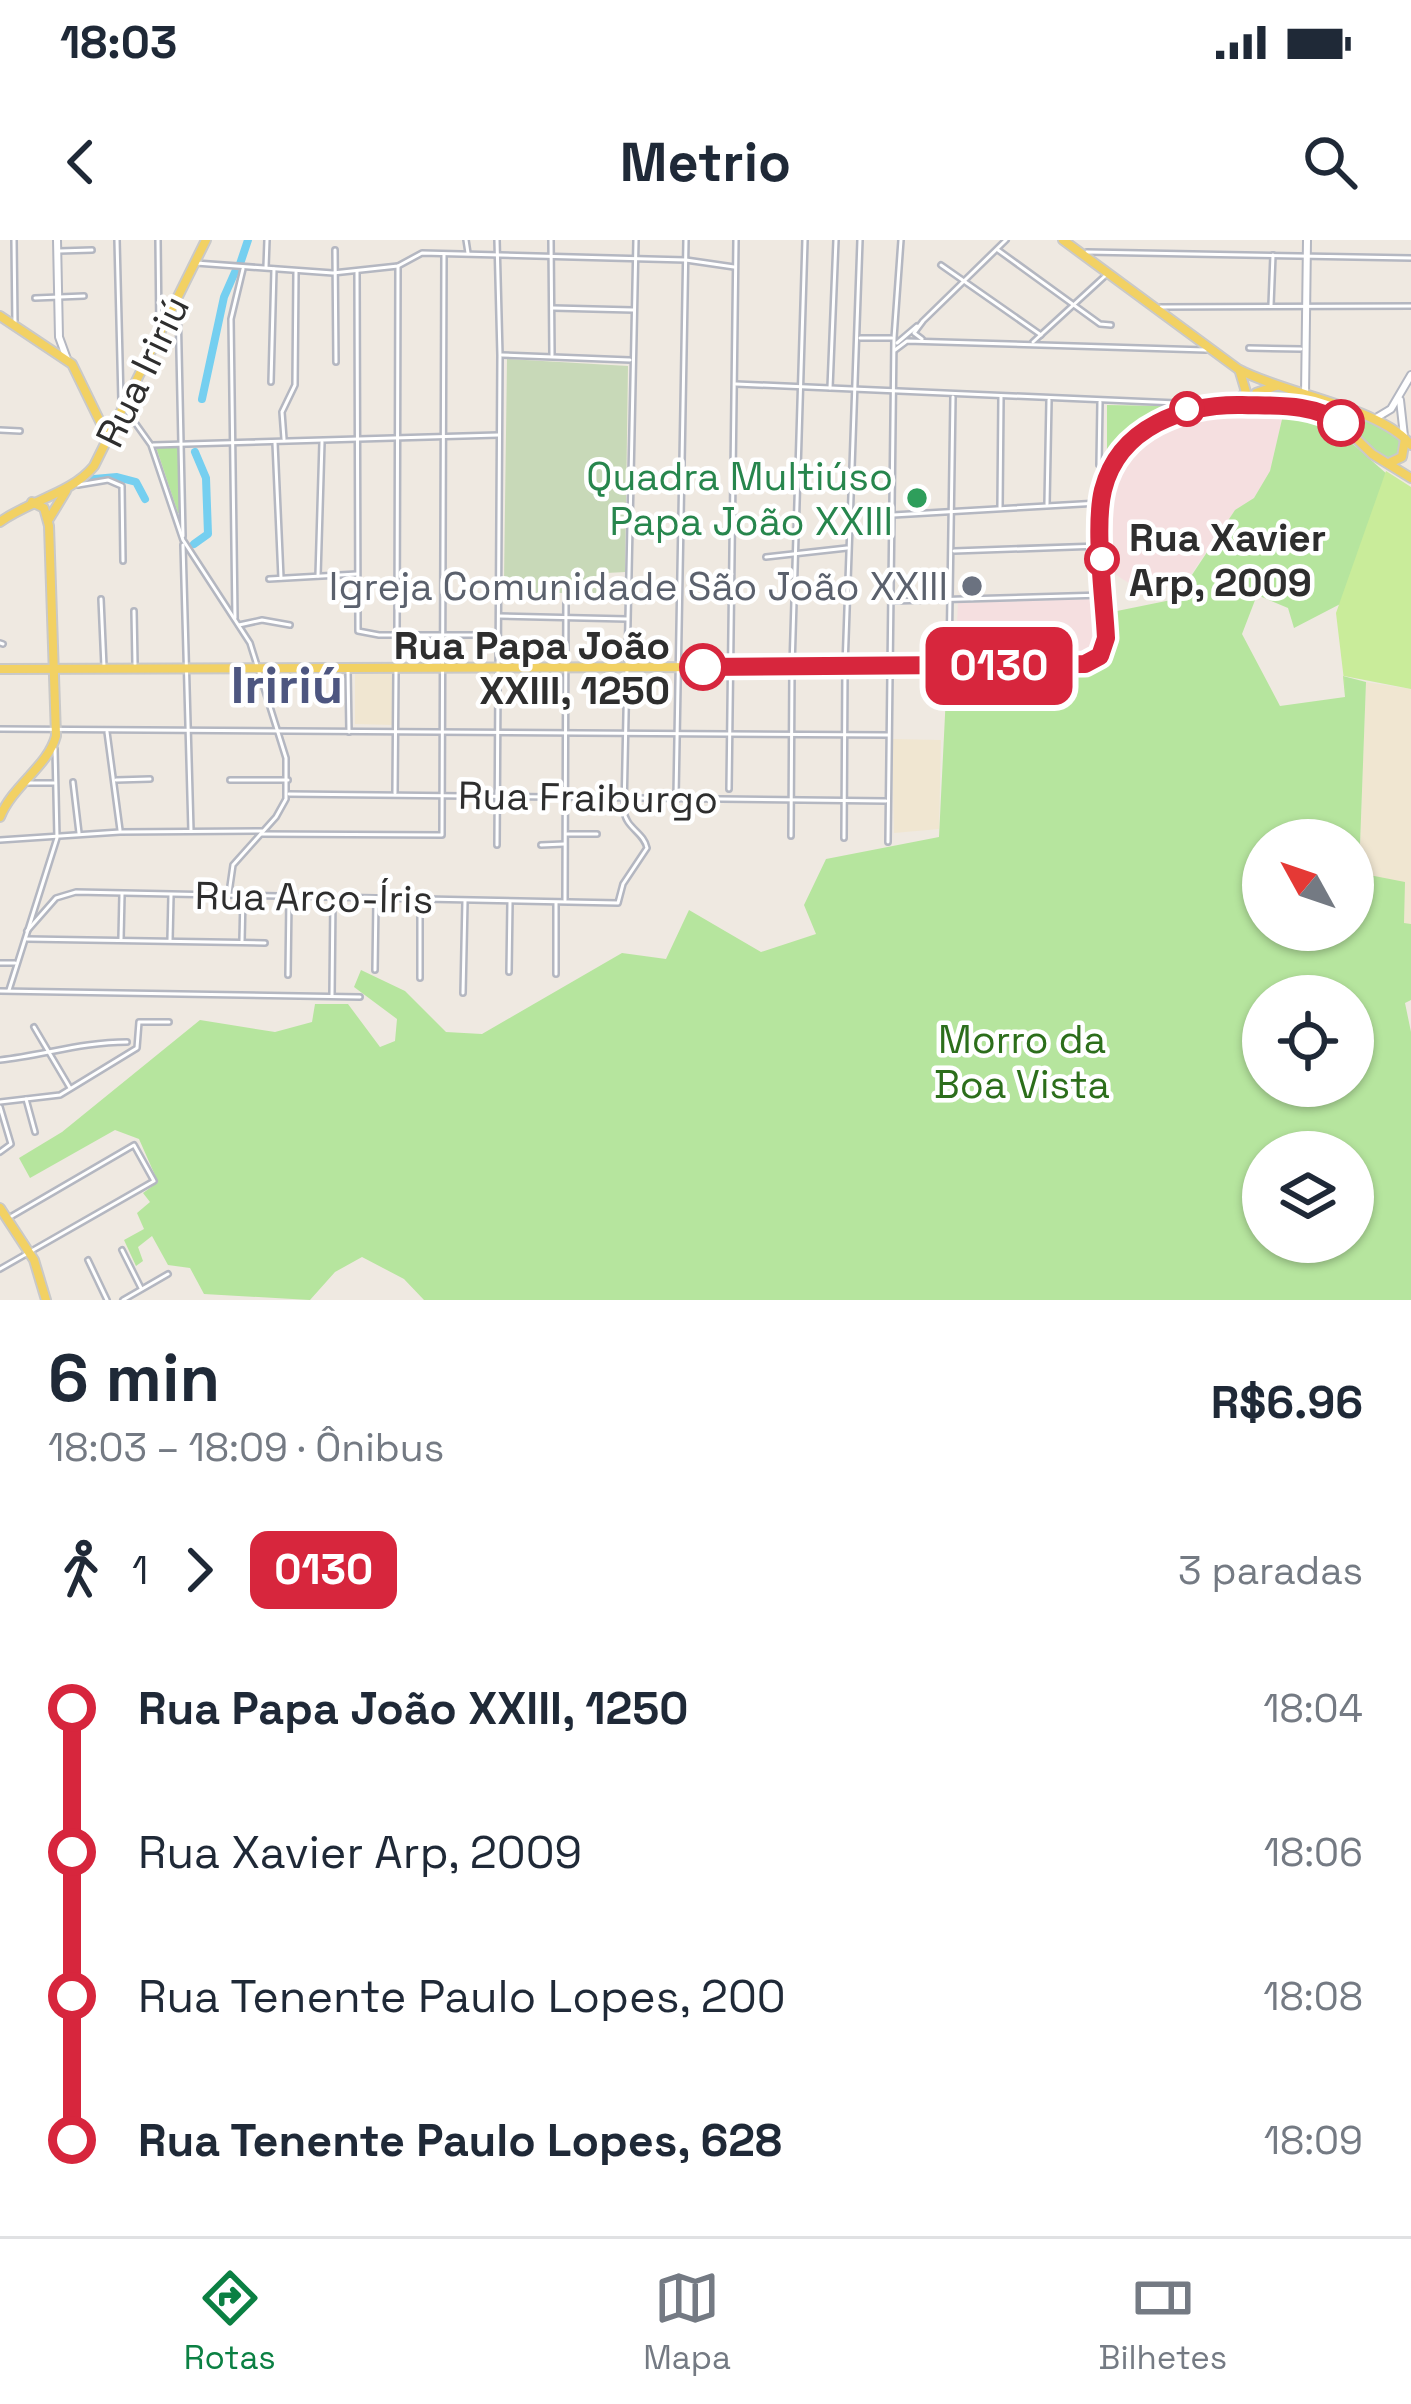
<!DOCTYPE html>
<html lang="pt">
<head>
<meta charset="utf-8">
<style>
	:root { --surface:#fff; --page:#f2f2f3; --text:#1f2937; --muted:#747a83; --line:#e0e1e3; --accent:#0b8043 }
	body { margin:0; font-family:"Space Grotesk",sans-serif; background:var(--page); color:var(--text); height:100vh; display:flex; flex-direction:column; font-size:45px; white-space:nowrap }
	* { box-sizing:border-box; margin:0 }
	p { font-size:39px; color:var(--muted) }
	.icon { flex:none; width:66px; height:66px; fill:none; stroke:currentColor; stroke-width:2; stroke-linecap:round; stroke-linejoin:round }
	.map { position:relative; height:1060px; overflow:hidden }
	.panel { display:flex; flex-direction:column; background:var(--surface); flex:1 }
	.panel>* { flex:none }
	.badge { padding:0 24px; border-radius:18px; font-size:42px; line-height:78px }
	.needle { width:78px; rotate:310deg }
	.buttons { position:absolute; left:1242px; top:579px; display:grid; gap:24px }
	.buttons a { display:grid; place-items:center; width:132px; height:132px; border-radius:50%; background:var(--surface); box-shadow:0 3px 9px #0004; font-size:60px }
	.map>.badge { position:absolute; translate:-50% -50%; box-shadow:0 0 0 6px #fff }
	.legs { display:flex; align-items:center; gap:18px; height:132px; padding:0 48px; font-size:39px }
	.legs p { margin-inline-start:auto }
	.summary { display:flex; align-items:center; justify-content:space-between; height:204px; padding:0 48px }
	h1 { font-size:66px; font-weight:700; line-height:90px }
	ul { padding:0 48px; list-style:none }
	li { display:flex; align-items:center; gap:42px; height:144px; font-size:45px }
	li i { display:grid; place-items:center; width:18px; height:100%; margin:0 15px; background:currentColor }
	li i::after { content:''; width:30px; height:30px; margin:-15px; border:9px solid; border-radius:50%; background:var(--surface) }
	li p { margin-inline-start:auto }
	li:first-child i { background:linear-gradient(#0000 50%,currentColor 0) }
	li:last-child i { background:linear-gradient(currentColor 50%,#0000 0) }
	.status { display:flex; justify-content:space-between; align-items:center; height:84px; padding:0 60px; background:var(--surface); direction:ltr }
	.status svg { height:33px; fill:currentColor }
	header { display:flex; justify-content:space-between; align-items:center; height:156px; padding:0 48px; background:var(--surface); font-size:54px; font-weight:700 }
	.tab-bar { display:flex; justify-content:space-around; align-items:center; height:168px; border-top:3px solid var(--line); background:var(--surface); font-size:33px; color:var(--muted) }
	.tab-bar a { display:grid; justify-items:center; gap:6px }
	.tab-bar .active { color:var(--accent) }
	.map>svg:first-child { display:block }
	.education { fill:#f0e6d1 }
	.medical { fill:#f5dfe0 }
	.green { fill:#b6e59e; fill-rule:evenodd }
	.cemetery { fill:#c8d9b8 }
	.pitch { fill:#c9ec9a }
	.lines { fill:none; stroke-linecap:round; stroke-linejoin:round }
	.river { stroke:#75cff0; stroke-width:8 }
	.minor-casing { stroke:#b4b7c1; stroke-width:8 }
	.tertiary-casing { stroke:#b4b7c1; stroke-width:10 }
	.secondary-casing { stroke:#b4b7c1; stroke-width:10 }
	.primary-casing { stroke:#c9c9c9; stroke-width:12 }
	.minor { stroke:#fff; stroke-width:3 }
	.tertiary { stroke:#fff; stroke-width:6 }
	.secondary { stroke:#fff; stroke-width:6 }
	.primary { stroke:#f2d163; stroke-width:8 }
	.line-1-casing { stroke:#fff; stroke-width:27 }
	.line-1 { stroke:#d7263d; stroke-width:18 }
	.stop-1-dot { fill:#fff; stroke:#d7263d; stroke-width:6 }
	.leisure-dot { fill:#2e9e5b; stroke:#fff; stroke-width:4.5 }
	.worship-dot { fill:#6b7280; stroke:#fff; stroke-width:4.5 }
	.labels { text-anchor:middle; stroke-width:9; stroke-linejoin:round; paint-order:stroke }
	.street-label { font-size:39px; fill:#2e2e2e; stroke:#fff }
	.leisure-label { font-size:39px; fill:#27864d; stroke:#fff; text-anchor:end }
	.stop-label { font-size:39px; font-weight:bold; fill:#2e2e2e; stroke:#fff; text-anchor:start }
	.worship-label { font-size:39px; fill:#5b616d; stroke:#fff; text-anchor:end }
	.park-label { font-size:39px; fill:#2c6e1b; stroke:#fff }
	.district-label { font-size:51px; font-weight:bold; fill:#4d5680; stroke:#fff }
</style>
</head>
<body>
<div class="status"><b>18:03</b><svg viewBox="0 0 49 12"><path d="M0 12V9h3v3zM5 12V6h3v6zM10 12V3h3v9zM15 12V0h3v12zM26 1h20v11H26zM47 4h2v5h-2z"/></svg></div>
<header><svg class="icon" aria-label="back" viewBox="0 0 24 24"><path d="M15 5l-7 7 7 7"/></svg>Metrio<svg class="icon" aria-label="search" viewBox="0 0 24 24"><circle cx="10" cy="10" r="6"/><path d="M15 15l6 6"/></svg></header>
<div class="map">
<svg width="1411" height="1060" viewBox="0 0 1411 1060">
	<rect width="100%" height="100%" fill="#efe9e1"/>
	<g class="education">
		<polygon points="355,434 393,434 392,485 355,484"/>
		<polygon points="1366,442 1411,449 1411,684 1403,684 1359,634"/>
		<polygon points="892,499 941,500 939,589 894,593"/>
	</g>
	<g class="medical">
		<polygon points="1198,172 1283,175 1270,231 1254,258 1235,270 1183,346 1160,332 1151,346 1137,348 1111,332 1109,249 1138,206 1157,191"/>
		<polygon points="1095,359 1100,365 1100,408 1091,419 955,420 958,363"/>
	</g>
	<g class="green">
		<path d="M1278,148l101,37 21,16v11l-11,7c-20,-8 -28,-25 -45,-38 -26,-21 -56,-15 -86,-19v-8z"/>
		<polygon points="1107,165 1163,166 1166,170 1135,192 1107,226"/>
		<path d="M1283,175h23l24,9 66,58 -50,119 -52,27 -6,-20 -31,-13 -15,39 38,72 65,-9 -2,-21 23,6 -7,191 46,9 -1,41 7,1v76l-6,3 6,29v268h-987l-20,-21 -42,-22 -27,15 -25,28 -106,-6 -14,-26 -22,-3 -16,-29 -14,11 5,14 -7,5 -12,-26 20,-11 -7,-16 13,-11 -7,-9 15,-11 -19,-43 -24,-9 -85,48 -11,-20 43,-26 138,-112 75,12 37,-10 3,-18h33l32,43 15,-6 2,-22 -43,-32 7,-17 44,21 41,41 36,2 140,-81 44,6 23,-49 72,42 55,-18 -12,-29 22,-46 113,-22 7,-142 106,-1 2,-22c54,-1 62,-3 58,-60l64,-13 59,-89 19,-12 16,-27zM1263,600h90v90h-90zM1263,756h90v90h-90zM1263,912h90v90h-90z"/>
		<polygon points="177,206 180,208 182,271 178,273 156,207"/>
	</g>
	<polygon class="cemetery" points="507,119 628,126 625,332 606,333 605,353 523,353 523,341 504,341"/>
	<polygon class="pitch" points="1386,231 1411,247 1411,449 1344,436 1346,457 1336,373"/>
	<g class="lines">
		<g class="river">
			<polyline points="240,24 248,0"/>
			<polyline points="202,159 224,57 235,32"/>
			<polyline points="94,239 117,237 136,242 145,259"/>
			<polyline points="194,304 208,294 206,238 195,212"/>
		</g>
		<defs>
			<g id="minor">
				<polyline points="14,0 15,84"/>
				<polyline points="117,0 121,161"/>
				<polyline points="158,0 159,90"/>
				<polyline points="466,0 468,13"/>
				<polyline points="497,0 500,115 497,605"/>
				<polyline points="551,0 552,115"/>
				<polyline points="335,10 336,122"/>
				<polyline points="998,10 1100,84 1111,85"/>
				<polyline points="59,11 92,10"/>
				<polyline points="1087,12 1411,18"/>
				<polyline points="196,23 333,33 398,26 422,13 686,20 734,27"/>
				<polyline points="941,25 1041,95"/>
				<polyline points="266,27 267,0"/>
				<polyline points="357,31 358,391 379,395 497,395"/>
				<polyline points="35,58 84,56"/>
				<polyline points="178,65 183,296"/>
				<polyline points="1271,65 1273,15"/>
				<polyline points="1161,67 1411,66"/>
				<polyline points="553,68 633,70"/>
				<polyline points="860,98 892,98"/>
				<polyline points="922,99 914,93 923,81 1006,0"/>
				<polyline points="1033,102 1105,36"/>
				<polyline points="897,103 917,86"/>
				<polyline points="1249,108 1301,109"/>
				<polyline points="895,110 907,101 1206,110"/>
				<polyline points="502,115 630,120"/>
				<polyline points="271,142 274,29"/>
				<polyline points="736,144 1200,164"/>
				<polyline points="830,148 836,0"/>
				<polyline points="1100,162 1099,225 1107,232"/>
				<polyline points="126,170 151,205 183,300 250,403 286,518 286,559 276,577 233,625 229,653"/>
				<polyline points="0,190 20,191"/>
				<polyline points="284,199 282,172 295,145 296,32"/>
				<polyline points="275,203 281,338"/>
				<polyline points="153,205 498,195"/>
				<polyline points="78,245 108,240 122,246 123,321"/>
				<polyline points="1047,264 1049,160"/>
				<polyline points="1000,267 1001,157"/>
				<polyline points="893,275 1099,263"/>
				<polyline points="183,305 191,591"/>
				<polyline points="954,311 1100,306"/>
				<polyline points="766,317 847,308"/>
				<polyline points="318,336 322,202"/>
				<polyline points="269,339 357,334"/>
				<polyline points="101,359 104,427"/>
				<polyline points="892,361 1103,355"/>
				<polyline points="134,371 135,424"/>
				<polyline points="499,376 627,379"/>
				<polyline points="235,378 231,79 243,29"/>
				<polyline points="239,385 262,380 290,385"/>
				<polyline points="397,393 398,26"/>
				<polyline points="0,403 3,404"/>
				<polyline points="949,423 953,157"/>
				<polyline points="348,430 349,492"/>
				<polyline points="0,489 888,495"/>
				<polyline points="107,492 120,590"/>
				<polyline points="116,540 150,539"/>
				<polyline points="230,540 288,540"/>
				<polyline points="73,542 79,593"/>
				<polyline points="28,543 54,543"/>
				<polyline points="729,549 736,0"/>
				<polyline points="395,553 396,431"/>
				<polyline points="289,554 886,561"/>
				<polyline points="676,556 686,0"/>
				<polyline points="261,594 442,595 444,14"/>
				<polyline points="567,594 597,594"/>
				<polyline points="791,596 792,427 805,0"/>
				<polyline points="844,598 845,427 860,0"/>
				<polyline points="0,600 120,592 262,591"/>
				<polyline points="888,602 894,98 901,0"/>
				<polyline points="541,605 564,604"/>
				<polyline points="565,660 566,354"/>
				<path d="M27,691l29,-33 20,-6 542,11 5,-19 24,-36c-3,-16 -22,-20 -23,-38l12,-570"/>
				<polyline points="27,699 265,703"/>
				<polyline points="121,699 122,654"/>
				<polyline points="170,700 171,655"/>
				<polyline points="242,701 243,656"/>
				<polyline points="0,723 15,723"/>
				<polyline points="375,730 376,660"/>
				<polyline points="509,732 510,662"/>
				<polyline points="556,734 556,663"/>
				<polyline points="288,735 289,658"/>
				<polyline points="420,738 420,661"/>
				<polyline points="9,750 57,598 55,509"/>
				<polyline points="0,751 360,757"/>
				<polyline points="463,753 465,661"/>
				<polyline points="332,755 333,657"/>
				<polyline points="34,787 70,848"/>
				<path d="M0,820c44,-5 83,-18 127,-18"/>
				<polyline points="26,859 35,892"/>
				<polyline points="0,862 60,855 137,808 139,782 169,782"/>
				<polyline points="0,867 11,904 0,912"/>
				<polyline points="122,1010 141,1048"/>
				<polyline points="88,1020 107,1060"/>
				<polyline points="0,1029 154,941 134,905 12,976"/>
				<polyline points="123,1060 168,1034"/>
			</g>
			<g id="tertiary">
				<polyline points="57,0 59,97 67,119"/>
				<polyline points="1305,156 1307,0"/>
			</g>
			<g id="secondary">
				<polyline points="1400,160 1404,196"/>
				<polyline points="1376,178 1391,169 1411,135"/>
			</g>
			<g id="primary">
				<path d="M1063,0l175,129c46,25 142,38 173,76"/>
				<polyline points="0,76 72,124 108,198"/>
				<polyline points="1234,164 1246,152 1240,132"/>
				<polyline points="1259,166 1254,160 1256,153 1276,146"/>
				<polyline points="1389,223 1402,217 1405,199"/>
				<polyline points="49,279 66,251"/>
				<path d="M0,282c30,-22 71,-28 94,-56l112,-226"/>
				<polyline points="0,429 1079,426 1096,419 1105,404 1103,249 1129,205 1170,176 1211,164 1315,169 1336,179 1372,214 1411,238"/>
				<path d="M0,577c13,-32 48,-51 56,-81l-7,-210 -5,-18 -12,-6"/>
				<polyline points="0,968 34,1020 46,1060"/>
			</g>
		</defs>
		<use href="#minor" class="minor-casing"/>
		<use href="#tertiary" class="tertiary-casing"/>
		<use href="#secondary" class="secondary-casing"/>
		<use href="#primary" class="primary-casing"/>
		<use href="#minor" class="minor"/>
		<use href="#tertiary" class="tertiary"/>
		<use href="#secondary" class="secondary"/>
		<use href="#primary" class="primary"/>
	</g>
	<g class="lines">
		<defs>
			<path id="line-1" d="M703,427l382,-3 15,-8 6,-18c-2,-40 -12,-111 -3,-148 16,-64 82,-86 139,-85 34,1 70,-2 99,18"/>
		</defs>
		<use href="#line-1" class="line-1-casing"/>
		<use href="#line-1" class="line-1"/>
	</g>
	<g class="stop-1-dot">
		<circle cx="1187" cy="169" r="15"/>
		<circle cx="1341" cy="183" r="21"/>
		<circle cx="1102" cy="319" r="15"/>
		<circle cx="703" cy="427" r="21"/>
	</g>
	<circle class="leisure-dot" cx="917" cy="258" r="12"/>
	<circle class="worship-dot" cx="972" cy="346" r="12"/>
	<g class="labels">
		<g class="street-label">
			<text transform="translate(142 131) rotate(-64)" y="14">Rua Iririú</text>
			<text transform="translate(588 557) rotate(1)" y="14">Rua Fraiburgo</text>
			<text transform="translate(314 657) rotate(1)" y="14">Rua Arco-Íris</text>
		</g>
		<g class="leisure-label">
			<text x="893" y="250">Quadra Multiúso<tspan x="893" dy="45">Papa João XXIII</tspan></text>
		</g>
		<g class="stop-label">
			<text x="1129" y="311">Rua Xavier<tspan x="1129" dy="45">Arp, 2009</tspan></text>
			<text x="670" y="419" text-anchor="end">Rua Papa João<tspan x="670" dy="45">XXIII, 1250</tspan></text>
		</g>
		<g class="worship-label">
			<text x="948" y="360">Igreja Comunidade São João XXIII</text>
		</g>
		<g class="park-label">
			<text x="1022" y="813">Morro da<tspan x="1022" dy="45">Boa Vista</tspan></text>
		</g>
		<g class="district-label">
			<text x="287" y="463">Iririú</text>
		</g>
	</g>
</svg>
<div class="buttons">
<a><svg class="needle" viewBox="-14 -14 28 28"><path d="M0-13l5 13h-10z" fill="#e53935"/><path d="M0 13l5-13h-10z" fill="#747a83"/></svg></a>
<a><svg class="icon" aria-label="locate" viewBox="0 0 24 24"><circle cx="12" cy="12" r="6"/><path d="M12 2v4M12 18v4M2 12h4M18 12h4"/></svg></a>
<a><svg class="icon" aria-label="layers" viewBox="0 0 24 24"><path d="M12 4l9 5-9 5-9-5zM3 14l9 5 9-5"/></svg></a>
</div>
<b class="badge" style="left:999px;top:426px;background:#d7263d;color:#fff">0130</b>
</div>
<section class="panel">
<div class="summary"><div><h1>6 min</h1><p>18:03 – 18:09 · Ônibus</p></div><b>R$6.96</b></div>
<div class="legs"><svg class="icon" aria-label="walk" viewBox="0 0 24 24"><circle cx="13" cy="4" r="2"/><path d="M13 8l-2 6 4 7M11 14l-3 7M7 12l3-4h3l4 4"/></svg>1<svg class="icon" aria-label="forward" viewBox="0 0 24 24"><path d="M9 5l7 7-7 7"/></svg><b class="badge" style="background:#d7263d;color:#fff">0130</b><p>3 paradas</p></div>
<ul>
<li><i style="color:#d7263d"></i><b>Rua Papa João XXIII, 1250</b><p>18:04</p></li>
<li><i style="color:#d7263d"></i><span>Rua Xavier Arp, 2009</span><p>18:06</p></li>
<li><i style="color:#d7263d"></i><span>Rua Tenente Paulo Lopes, 200</span><p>18:08</p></li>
<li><i style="color:#d7263d"></i><b>Rua Tenente Paulo Lopes, 628</b><p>18:09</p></li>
</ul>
</section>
<nav class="tab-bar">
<a class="active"><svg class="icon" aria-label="directions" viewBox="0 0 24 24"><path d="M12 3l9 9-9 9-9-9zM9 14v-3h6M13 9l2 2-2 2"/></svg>Rotas</a>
<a><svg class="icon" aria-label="map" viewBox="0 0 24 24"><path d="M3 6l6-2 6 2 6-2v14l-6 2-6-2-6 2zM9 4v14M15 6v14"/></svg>Mapa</a>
<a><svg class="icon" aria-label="tickets" viewBox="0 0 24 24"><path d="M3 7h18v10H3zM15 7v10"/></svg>Bilhetes</a>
</nav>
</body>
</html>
